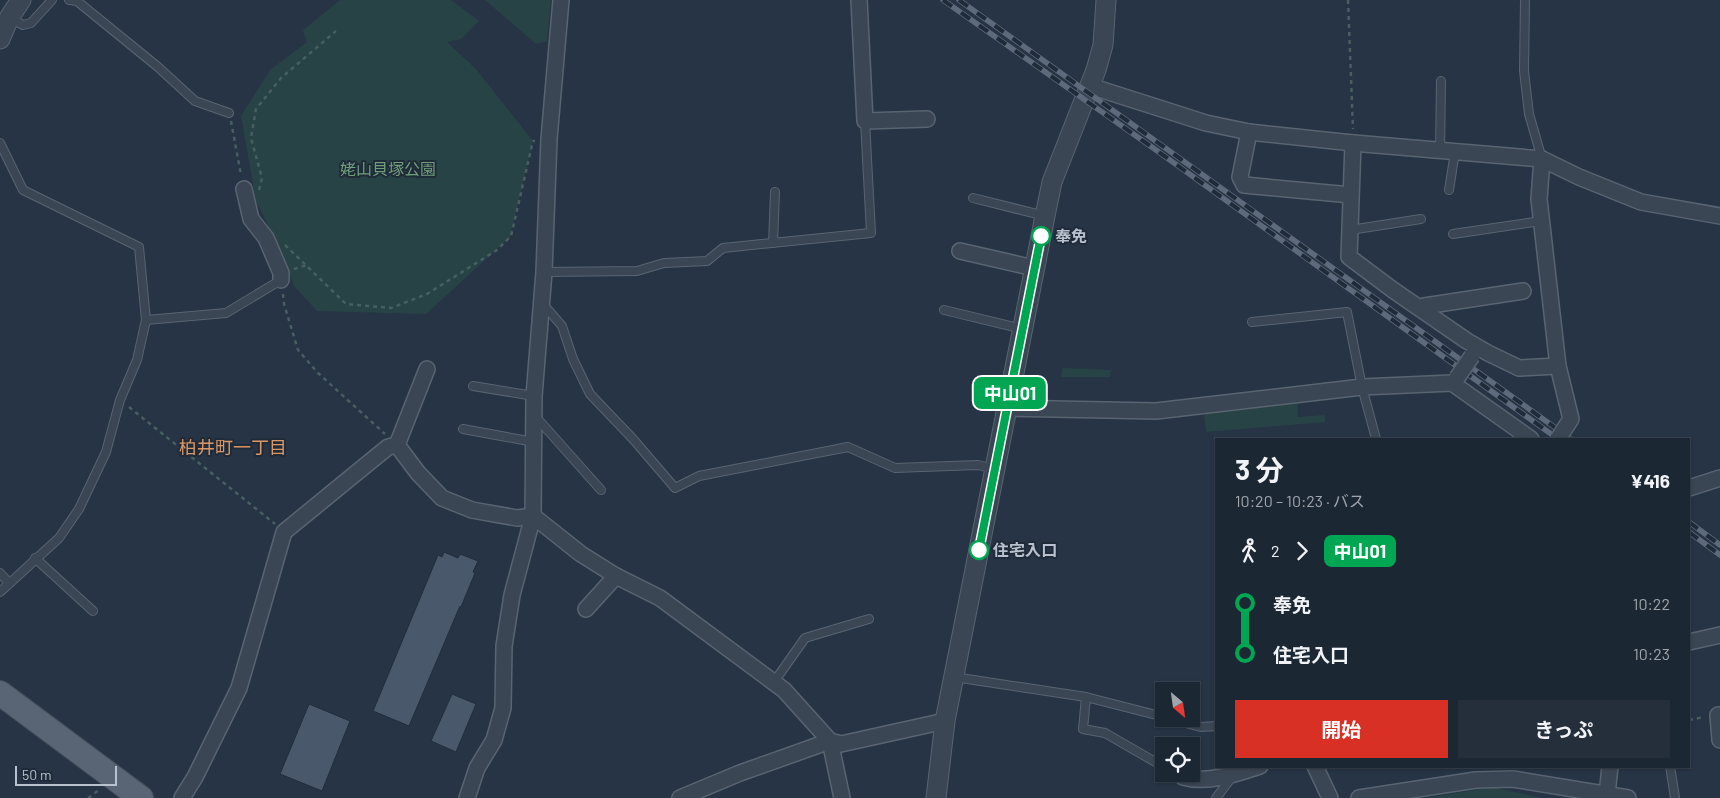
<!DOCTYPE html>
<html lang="ja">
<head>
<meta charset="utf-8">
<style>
	:root { --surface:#1c2734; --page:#252f3c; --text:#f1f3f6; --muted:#a0a5ac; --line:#3a444f; --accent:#d93025 }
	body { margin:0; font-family:Barlow,"Noto Sans JP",sans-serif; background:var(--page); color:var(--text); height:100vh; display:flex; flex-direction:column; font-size:19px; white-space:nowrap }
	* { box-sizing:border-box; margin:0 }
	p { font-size:16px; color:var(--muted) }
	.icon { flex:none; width:28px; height:28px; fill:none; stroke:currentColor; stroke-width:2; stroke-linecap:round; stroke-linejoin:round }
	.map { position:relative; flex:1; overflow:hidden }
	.drawer { position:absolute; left:1215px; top:438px; width:475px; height:330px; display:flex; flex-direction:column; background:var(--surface); border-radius:0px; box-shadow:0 1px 4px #0004,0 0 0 1px var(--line) }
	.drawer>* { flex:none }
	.badge { padding:0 10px; border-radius:8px; font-size:18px; line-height:32px }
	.needle { width:32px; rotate:151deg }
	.tools { position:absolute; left:1155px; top:682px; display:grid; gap:10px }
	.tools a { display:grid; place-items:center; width:45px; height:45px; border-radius:0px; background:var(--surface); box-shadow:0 1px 4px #0004,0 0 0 1px var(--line); font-size:25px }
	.scale { position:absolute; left:15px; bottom:12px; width:102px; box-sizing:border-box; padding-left:5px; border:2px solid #b8c1cd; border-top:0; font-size:14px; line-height:18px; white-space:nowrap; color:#b8c1cd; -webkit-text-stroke:4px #1f2b39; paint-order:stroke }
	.map>.badge { position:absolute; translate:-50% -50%; box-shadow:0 0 0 2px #fff }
	.legs { display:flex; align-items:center; gap:8px; height:55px; padding:0 20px; font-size:16px }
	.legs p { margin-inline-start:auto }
	.head { display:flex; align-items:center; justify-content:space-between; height:85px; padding:0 20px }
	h1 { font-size:28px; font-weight:700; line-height:38px }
	.button { display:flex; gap:10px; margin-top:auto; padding:10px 20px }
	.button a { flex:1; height:58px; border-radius:0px; background:var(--accent); color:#fff; font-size:20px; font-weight:700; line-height:58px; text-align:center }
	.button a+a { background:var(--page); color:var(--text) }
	ul { padding:0 20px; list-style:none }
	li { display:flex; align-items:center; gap:18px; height:50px; font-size:19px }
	li i { display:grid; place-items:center; width:8px; height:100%; margin:0 6px; background:currentColor }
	li i::after { content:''; width:12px; height:12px; margin:-6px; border:4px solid; border-radius:50%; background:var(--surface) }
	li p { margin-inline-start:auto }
	li:first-child i { background:linear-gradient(#0000 50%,currentColor 0) }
	li:last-child i { background:linear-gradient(currentColor 50%,#0000 0) }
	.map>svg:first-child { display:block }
	.green { fill:#284345 }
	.building { fill:#4a586b; stroke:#212d3b }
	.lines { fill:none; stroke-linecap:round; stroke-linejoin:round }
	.service-casing { stroke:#596471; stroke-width:10 }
	.minor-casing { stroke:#596471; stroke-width:18 }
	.tertiary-casing { stroke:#596471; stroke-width:21 }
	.primary-casing { stroke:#444f5d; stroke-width:26 }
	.path { stroke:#475f61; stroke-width:2.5; stroke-dasharray:4 4; stroke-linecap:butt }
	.service { stroke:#3b4654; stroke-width:8 }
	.minor { stroke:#3b4654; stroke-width:15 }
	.tertiary { stroke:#3b4654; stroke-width:19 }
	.primary { stroke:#596574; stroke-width:24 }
	.rail-casing { stroke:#5d6a7b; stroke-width:5.5 }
	.rail { stroke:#1f2b39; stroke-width:4; stroke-dasharray:11; stroke-linecap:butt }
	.minor-bridge-casing { stroke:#596471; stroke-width:18; stroke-linecap:butt }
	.minor-bridge { stroke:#3b4654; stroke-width:15 }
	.line-1-casing { stroke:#fff; stroke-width:11 }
	.line-1 { stroke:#00a651; stroke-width:8 }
	.stop-1-dot { fill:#fff; stroke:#00a651; stroke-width:2.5 }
	.labels { text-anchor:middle; stroke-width:4; stroke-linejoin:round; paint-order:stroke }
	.park-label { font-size:16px; fill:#6f9f79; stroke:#1f2b39 }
	.stop-label { font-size:16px; font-weight:bold; fill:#b8c1cd; stroke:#1f2b39; text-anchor:start }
	.neighbourhood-label { font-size:18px; fill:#db9766; stroke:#1f2b39 }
</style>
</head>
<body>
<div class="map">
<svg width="1720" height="798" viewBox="0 0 1720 798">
	<rect width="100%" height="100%" fill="#263445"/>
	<g class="green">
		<polygon points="340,0 451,0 479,21 461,39 447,42 476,69 533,141 510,237 426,314 317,311 294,286 284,257 256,201 241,116 270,70 307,42 303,30"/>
		<polygon points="485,0 551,0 547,41 536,44"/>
		<polygon points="1062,368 1111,370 1110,377 1061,377"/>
		<polygon points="1297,402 1298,417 1325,415 1325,422 1206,432 1204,416 1209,410"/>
		<polygon points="1492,787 1543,798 1428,798"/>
	</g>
	<g class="building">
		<polygon points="444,552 458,558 460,554 478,561 473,572 475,573 461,607 460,606 409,726 373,711 438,555 442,557"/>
		<polygon points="452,694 476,704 456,752 431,741"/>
		<polygon points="309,704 350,721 322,791 280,774"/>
	</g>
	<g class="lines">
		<defs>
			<g id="service">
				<polyline points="69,0 77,1 158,67 195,101 229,113"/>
				<polyline points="1525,0 1524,71 1529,114 1542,159"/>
				<polyline points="9,18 23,25 31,23 52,0"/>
				<polyline points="0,143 23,190 139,247 146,320 137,360 120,400 106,452 79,509 59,538 0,592"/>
				<polyline points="1440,151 1441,81"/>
				<polyline points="1449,190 1455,152"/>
				<polyline points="973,198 1045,216"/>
				<polyline points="1350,230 1421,219"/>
				<polyline points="1453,234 1541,221"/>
				<polyline points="773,243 775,192"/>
				<polyline points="544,272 637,271 664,263 707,261 723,248 871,233 865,121"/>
				<polyline points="543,304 562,326 573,359 590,394 633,439 675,488 699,476 848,447 895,468 978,465 994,469"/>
				<polyline points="944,310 1023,329"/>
				<polyline points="146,320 226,313 281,280"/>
				<polyline points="1252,322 1347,312 1362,387 1376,439"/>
				<polyline points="473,386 534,396"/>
				<polyline points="536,417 601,490"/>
				<polyline points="463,429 534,442"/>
				<polyline points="35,558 93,611"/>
				<polyline points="0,573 9,583"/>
				<polyline points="954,677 1086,697 1164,717"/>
				<polyline points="774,682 805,638 869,619"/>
				<polyline points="1086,697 1083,729 1105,733 1164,767"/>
				<polyline points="1170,719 1201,727 1216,726"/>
				<polyline points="1670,766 1675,798"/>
				<polyline points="1216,798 1232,777"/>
			</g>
			<g id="minor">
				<polyline points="859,0 865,121 927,119"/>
				<polyline points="1090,86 1206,123 1249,132 1353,143 1542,159 1579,177 1641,202 1720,216"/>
				<polyline points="1249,132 1240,177 1244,185 1351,195"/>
				<polyline points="1353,143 1349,257 1393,290 1467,341 1488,353 1519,368 1558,366 1539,199 1542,159"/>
				<polyline points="244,189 251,219 266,238 281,273 281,280"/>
				<polyline points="960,251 1034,268"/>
				<polyline points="1418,307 1523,291"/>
				<polyline points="1558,366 1571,419 1567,425"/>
				<polyline points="1007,408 1156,411 1362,387 1452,383 1531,439"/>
				<polyline points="397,445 418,473 442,498 472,510 517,518 533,516 581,554 616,576 660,598 784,690 830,741 841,744 945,721"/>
				<polyline points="397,445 427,369"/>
				<polyline points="1689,488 1720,478"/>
				<polyline points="586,609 616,576"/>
				<polyline points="1689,642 1720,635"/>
				<polyline points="1720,715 1718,715 1720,740"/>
				<polyline points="1315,766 1330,798"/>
				<path d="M1183,777c25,7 53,-3 77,-11"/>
				<polyline points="1607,795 1610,766"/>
				<polyline points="182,798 195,777 239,688 284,532 388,447 397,445"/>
				<polyline points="467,798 477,768 494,740 503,708 504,646 512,595 533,516 534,396 544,272 549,139 561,0"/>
				<polyline points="680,798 740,773 830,741 842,798"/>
				<polyline points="1359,798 1476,780 1513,779 1628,798"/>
			</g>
			<g id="tertiary">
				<polyline points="0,39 9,18 21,0"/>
				<polyline points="936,798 945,721 1045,216 1052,182 1096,70 1103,45 1106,0"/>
			</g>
			<polyline id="primary" points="0,693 141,798"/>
		</defs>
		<use href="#service" class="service-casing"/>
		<use href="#minor" class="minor-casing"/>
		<use href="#tertiary" class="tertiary-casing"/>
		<use href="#primary" class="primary-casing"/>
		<g class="path">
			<polyline points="1348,0 1353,129"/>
			<polyline points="231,121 241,175"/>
			<polyline points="259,190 262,178 251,138 256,109 281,78 336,31"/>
			<polyline points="285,245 346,304 391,308 427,294 497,250 511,236 533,141 535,141"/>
			<polyline points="294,269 307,265"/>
			<polyline points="283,294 284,304 298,350 318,373 385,434"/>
			<polyline points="129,407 275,524"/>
			<polyline points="1689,720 1704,717"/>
			<polyline points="88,798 99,790"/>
		</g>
		<use href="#service" class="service"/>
		<use href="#minor" class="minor"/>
		<use href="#tertiary" class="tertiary"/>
		<use href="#primary" class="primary"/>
		<defs>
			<g id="rail">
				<polyline points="943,0 1156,150 1558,439"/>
				<polyline points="959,0 1571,439"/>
				<polyline points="1689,522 1720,545"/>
				<polyline points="1689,532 1720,555"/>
			</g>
		</defs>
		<use href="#rail" class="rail-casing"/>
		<use href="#rail" class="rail"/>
		<defs>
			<g id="minor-bridge">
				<polyline points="1457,378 1472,356"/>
				<polyline points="1558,439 1567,425"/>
			</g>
		</defs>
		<use href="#minor-bridge" class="minor-bridge-casing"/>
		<use href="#minor-bridge" class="minor-bridge"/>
	</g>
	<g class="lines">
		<defs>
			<polyline id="line-1" points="979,550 1041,236"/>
		</defs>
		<use href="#line-1" class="line-1-casing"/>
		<use href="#line-1" class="line-1"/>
	</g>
	<g class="stop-1-dot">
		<circle cx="1041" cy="236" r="9"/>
		<circle cx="979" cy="550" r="9"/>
	</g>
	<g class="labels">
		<g class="park-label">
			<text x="388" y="175">姥山貝塚公園</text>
		</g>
		<g class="stop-label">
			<text x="1055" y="242">奉免</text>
			<text x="993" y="556">住宅入口</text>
		</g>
		<g class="neighbourhood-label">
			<text x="233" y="454">柏井町一丁目</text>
		</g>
	</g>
</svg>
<div class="tools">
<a><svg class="needle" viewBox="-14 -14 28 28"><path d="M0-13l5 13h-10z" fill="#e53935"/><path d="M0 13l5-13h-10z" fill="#a0a5ac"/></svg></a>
<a><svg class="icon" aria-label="locate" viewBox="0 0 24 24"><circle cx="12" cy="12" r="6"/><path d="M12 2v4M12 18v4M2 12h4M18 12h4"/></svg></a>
</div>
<div class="scale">50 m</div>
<b class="badge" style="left:1010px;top:393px;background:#00a651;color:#fff">中山01</b>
<section class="drawer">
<div class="head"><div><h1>3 分</h1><p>10:20 – 10:23 · バス</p></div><b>¥416</b></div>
<div class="legs"><svg class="icon" aria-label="walk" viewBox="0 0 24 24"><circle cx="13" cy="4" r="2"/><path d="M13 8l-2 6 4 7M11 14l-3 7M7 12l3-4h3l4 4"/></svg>2<svg class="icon" aria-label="forward" viewBox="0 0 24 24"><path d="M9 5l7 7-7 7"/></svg><b class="badge" style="background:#00a651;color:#fff">中山01</b></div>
<ul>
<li><i style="color:#00a651"></i><b>奉免</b><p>10:22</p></li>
<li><i style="color:#00a651"></i><b>住宅入口</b><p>10:23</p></li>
</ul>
<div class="button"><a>開始</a><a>きっぷ</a></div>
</section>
</div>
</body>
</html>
